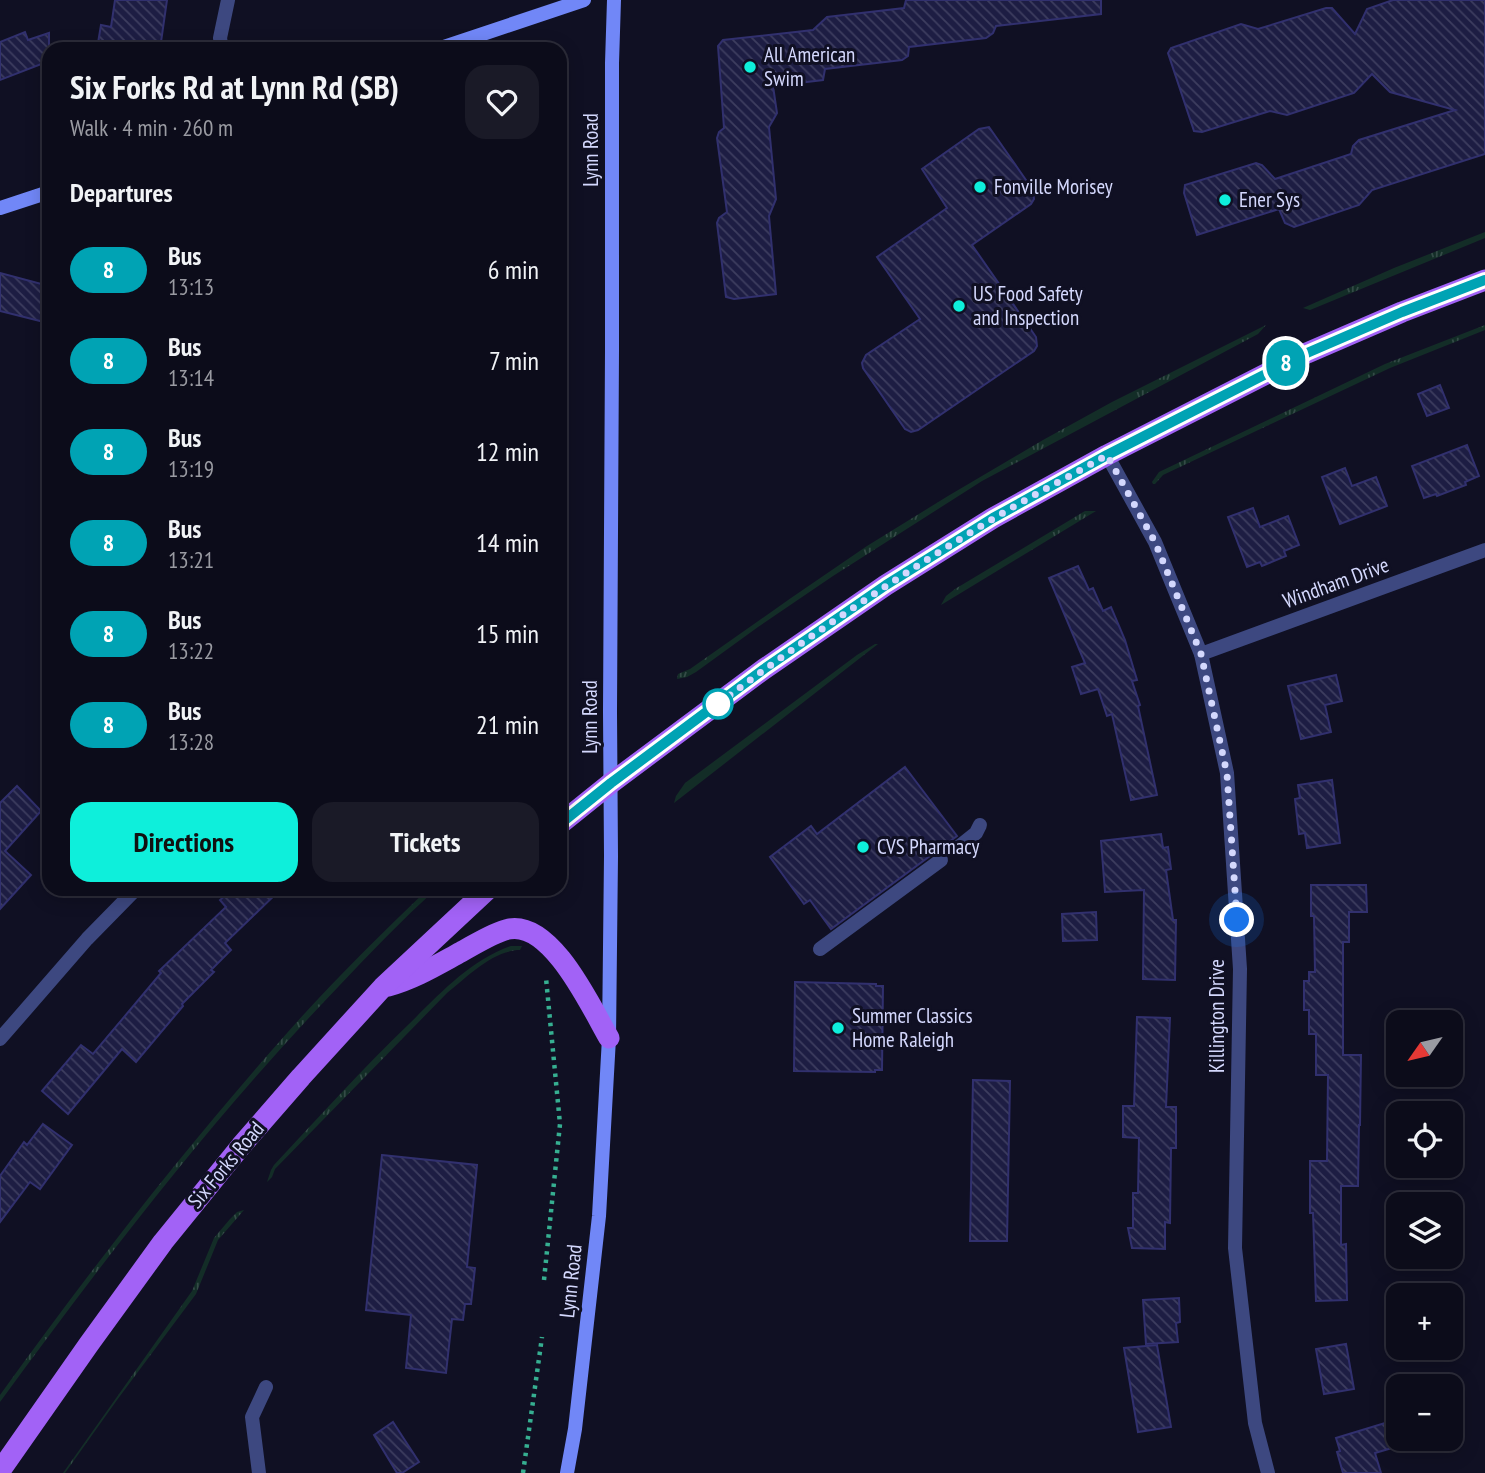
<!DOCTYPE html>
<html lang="en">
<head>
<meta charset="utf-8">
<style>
	:root { --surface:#0c0c1a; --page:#1a1a27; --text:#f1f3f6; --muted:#9a9ba2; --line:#2c2c39; --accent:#0eefdb }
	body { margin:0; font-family:"PT Sans Narrow",sans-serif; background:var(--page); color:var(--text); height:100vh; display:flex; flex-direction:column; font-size:26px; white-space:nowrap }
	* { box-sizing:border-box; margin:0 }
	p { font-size:23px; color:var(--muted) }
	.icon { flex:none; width:38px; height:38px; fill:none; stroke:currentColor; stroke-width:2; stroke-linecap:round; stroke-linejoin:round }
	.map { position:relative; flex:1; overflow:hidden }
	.details { position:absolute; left:42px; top:42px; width:525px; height:854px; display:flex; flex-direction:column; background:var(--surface); border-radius:21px; box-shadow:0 4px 18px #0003,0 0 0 2px var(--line) }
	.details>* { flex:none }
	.badge { padding:0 14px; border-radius:23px; font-size:24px; line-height:46px }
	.needle { width:46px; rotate:236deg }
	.fabs { position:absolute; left:1386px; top:1010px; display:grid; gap:14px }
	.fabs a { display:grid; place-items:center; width:77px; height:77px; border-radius:14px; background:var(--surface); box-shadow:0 4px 18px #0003,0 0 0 2px var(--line); font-size:35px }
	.you { position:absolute; width:35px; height:35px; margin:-18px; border:5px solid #fff; border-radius:50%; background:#1a73e8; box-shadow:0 0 0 10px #1a73e833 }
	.map>.badge { position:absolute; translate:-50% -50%; box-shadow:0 0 0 4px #fff }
	h2 { padding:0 28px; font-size:26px; line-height:63px }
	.round { display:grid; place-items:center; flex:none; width:74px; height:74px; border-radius:21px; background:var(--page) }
	.head { display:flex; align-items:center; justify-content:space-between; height:119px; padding:0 28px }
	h1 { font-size:33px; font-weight:600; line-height:52px }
	.primary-button { display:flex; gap:14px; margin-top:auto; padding:14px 28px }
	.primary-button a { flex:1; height:80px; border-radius:21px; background:var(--accent); color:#111; font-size:28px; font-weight:600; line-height:80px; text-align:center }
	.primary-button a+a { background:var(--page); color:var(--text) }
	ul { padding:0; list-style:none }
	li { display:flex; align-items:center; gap:21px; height:91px; padding:0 28px }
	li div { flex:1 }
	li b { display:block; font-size:26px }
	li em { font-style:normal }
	li .badge { min-width:77px; font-weight:700; text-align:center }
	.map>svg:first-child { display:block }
	.grass { fill:url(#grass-tufts) }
	.building { fill:url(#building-back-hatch); stroke:#31306e; stroke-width:2 }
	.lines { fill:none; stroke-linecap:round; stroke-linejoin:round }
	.path { stroke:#36af91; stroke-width:4.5; stroke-dasharray:3.5 5; stroke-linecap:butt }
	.lane { stroke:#3d4880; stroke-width:14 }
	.street { stroke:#3d4880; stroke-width:14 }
	.secondary { stroke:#7187f7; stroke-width:14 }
	.primary { stroke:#a262f6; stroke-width:21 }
	.line-casing { stroke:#fff; stroke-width:16 }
	.line { stroke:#00a3b4; stroke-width:10 }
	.walk { stroke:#d4d8fd; stroke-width:7; stroke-dasharray:0 12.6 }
	.poi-dot { fill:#0eefdb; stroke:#101023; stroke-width:2.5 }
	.stop-dot { fill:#fff; stroke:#00a3b4; stroke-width:3.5 }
	.labels { text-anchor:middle; stroke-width:6; stroke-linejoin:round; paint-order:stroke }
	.poi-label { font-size:21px; fill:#d4d8fd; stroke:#101023; text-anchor:start }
	.street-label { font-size:21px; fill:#d4d8fd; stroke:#101023 }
</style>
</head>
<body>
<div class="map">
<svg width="1485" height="1473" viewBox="0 0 1485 1473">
	<defs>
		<pattern id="grass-tufts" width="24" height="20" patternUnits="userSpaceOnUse" patternTransform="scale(1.75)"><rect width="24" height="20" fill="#132d27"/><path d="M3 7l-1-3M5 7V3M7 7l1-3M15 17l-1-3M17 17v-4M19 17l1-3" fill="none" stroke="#344b47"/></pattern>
		<pattern id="building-back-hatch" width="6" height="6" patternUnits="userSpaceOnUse" patternTransform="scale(1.75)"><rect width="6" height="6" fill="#1d1d43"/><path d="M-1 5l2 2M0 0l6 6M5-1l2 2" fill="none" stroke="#3d3d5f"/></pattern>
	</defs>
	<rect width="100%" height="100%" fill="#101023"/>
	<g class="grass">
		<polygon points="1485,232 1485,238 1310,310 1303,308 1394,268"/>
		<polygon points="1266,325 1258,334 982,481 833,576 758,627 696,672 687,677 677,679 678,674 690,669 791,598 867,546 948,496 1043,440 1112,402"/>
		<polygon points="1485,325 1485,330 1390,368 1163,475 1155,484 1153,484 1152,482 1159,472 1385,364"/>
		<polygon points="1085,511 1096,511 941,605 946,596 955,589"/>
		<polygon points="875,644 878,644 674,803 676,796 685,783 857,655"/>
		<path d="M428,889h8c-34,31 -66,64 -97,97 -125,130 -233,271 -339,416v-7c88,-122 180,-241 280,-354 46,-53 97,-103 148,-152z"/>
		<path d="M511,946h11l-2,4c-27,0 -53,27 -73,43l-172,176 -3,8 -5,5 4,-12 3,-5c45,-48 88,-96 135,-141 31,-30 60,-63 102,-78z"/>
		<polygon points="244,1210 218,1240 196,1294 117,1400 65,1473 63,1473 192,1291 214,1238 230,1219 237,1212"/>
	</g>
	<g class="building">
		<polygon points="115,0 167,0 160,49 97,49 101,25 111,27"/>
		<polygon points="906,0 1101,0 1101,14 996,26 993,33 986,38 909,47 908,56 902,60 825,69 823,80 773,86 777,113 769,127 776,199 769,216 776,294 734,299 726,297 717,223 719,218 727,212 717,138 719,132 724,128 718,46 723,40 813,30 827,17 904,8"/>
		<polygon points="1393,0 1485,0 1485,154 1372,190 1359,205 1294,227 1285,223 1279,209 1197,235 1184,193 1185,185 1256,163 1262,165 1275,179 1351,154 1353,146 1359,140 1455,110 1390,92 1372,74 1354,93 1287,115 1270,111 1202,132 1194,131 1168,53 1171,48 1241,24 1258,29 1326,8 1332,8 1355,34 1367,9"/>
		<polygon points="25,32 28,40 49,33 49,61 0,80 0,42"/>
		<polygon points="989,127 1033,190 1034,199 1031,204 972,245 1036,337 1037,346 1034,351 918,430 911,432 905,429 863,368 862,363 866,355 920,319 877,257 947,208 922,169 979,129"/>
		<polygon points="0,273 49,286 49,305 44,322 0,311"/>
		<polygon points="1440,385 1449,408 1427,416 1418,394"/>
		<polygon points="1467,445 1479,476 1465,482 1466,485 1437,496 1436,494 1424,498 1412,466"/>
		<polygon points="1345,468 1352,486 1376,477 1387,506 1340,524 1322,477"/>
		<polygon points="1253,508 1260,527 1288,516 1299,545 1284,551 1286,556 1262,566 1260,562 1247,567 1228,517"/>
		<polygon points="1078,566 1089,590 1093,588 1103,611 1111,607 1125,640 1137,680 1132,681 1140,705 1138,706 1157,795 1131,800 1112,714 1107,716 1098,689 1081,694 1072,667 1085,663 1049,578"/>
		<polygon points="1336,675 1342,701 1325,705 1331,732 1301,739 1288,686"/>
		<polygon points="905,767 957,836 831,929 810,900 804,904 770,857 811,826 817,834"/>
		<polygon points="1332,780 1340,843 1307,848 1305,833 1299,834 1295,799 1300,798 1298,785"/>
		<polygon points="17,786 41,811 5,851 31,875 0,909 0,803"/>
		<polygon points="1161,834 1163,848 1168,847 1171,869 1166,870 1173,920 1176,920 1175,980 1143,979 1144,890 1105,892 1101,841"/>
		<polygon points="1311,885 1366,885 1367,912 1349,912 1349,942 1343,942 1343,1055 1361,1055 1360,1125 1359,1125 1358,1186 1341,1186 1341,1245 1346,1244 1347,1300 1316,1301 1313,1213 1310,1213 1310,1161 1327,1161 1328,1075 1316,1075 1316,1034 1309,1034 1309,1010 1304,1010 1304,981 1309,981 1309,972 1315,972 1314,916 1311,916"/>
		<polygon points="233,889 281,889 225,943 231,950 211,970 214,972 182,1004 183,1006 136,1062 122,1049 68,1114 42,1091 81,1045 93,1054 161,973 159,971 226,907 220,900"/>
		<polygon points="1096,912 1097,940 1063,941 1062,914"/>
		<polygon points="795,982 876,984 876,986 883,986 882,1070 875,1070 875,1072 794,1071"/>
		<polygon points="1137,1017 1170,1018 1166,1107 1176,1107 1176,1148 1171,1148 1170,1223 1165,1222 1165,1249 1132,1248 1128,1228 1133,1228 1133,1193 1138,1193 1139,1138 1123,1137 1123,1106 1134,1106"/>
		<polygon points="973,1080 1010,1081 1007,1241 970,1241"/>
		<polygon points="43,1124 72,1145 40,1189 30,1182 0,1222 0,1176 24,1142 27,1145"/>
		<polygon points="382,1155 477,1165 467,1267 475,1268 471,1304 465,1304 463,1320 452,1319 446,1373 406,1368 411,1315 366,1310"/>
		<polygon points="1179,1298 1180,1322 1176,1323 1178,1342 1146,1344 1143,1300"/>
		<polygon points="1346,1344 1354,1389 1324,1394 1316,1349"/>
		<polygon points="1157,1345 1171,1427 1138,1432 1124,1348"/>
		<polygon points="393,1422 419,1462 402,1473 397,1473 374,1435"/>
		<polygon points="1385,1423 1392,1448 1375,1453 1381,1473 1343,1473 1337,1452 1340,1451 1336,1438"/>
	</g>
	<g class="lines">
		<g class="path">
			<polyline points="544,1280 560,1124 546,978"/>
			<polyline points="523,1473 542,1337"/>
		</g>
		<g class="lane">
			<polyline points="956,849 976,833 980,825"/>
			<polyline points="820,949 941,860"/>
		</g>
		<g class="street">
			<polyline points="222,49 220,38 228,0"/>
			<polyline points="1107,455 1155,542 1201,654 1227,773 1240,969 1235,1248 1255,1423 1268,1473"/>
			<polyline points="1201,654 1485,550"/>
			<polyline points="0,1039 87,939 136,889"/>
			<polyline points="259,1473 252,1417 266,1387"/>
		</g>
		<g class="secondary">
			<polyline points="438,49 584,0"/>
			<polyline points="0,208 49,192"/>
			<polyline points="567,1473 575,1429 599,1216 609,1038 611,856 610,712 612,351 612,63 614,0"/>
		</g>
		<g class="primary">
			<polyline points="560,824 611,783 764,669 886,585 993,518 1107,455 1307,353 1402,312 1485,280"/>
			<path d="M388,986c26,-7 49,-21 73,-34 13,-7 33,-20 48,-23 43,-8 82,78 100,109"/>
			<polyline points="0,1471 89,1344 163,1242 241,1146 301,1077 383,987 488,889"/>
		</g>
	</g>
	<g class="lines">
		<defs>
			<polyline id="line" points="560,824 611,783 764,669 886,585 993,518 1107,455 1307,353 1402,312 1485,280"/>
		</defs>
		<use href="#line" class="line-casing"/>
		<use href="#line" class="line"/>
		<path class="walk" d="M718,704l-9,7c90,-69 185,-132 282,-191 38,-23 78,-43 116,-65l48,87 46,112 26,120 10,146"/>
	</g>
	<g class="poi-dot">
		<circle cx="750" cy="67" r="7"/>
		<circle cx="980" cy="187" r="7"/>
		<circle cx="1225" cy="200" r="7"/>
		<circle cx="959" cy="306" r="7"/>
		<circle cx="863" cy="847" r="7"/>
		<circle cx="838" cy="1028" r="7"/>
	</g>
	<circle class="stop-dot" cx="718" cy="704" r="14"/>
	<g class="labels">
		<g class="poi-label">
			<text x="764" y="62">All American<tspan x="764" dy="24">Swim</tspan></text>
			<text x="994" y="194">Fonville Morisey</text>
			<text x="1239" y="207">Ener Sys</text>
			<text x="973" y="301">US Food Safety<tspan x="973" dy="24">and Inspection</tspan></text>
			<text x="877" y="854">CVS Pharmacy</text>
			<text x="852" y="1023">Summer Classics<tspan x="852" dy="24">Home Raleigh</tspan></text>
		</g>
		<g class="street-label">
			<text transform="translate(591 150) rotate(-90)" y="7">Lynn Road</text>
			<text transform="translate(1336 583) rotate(-20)" y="7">Windham Drive</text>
			<text transform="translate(590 717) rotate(-90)" y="7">Lynn Road</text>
			<text transform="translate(1217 1016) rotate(-90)" y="7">Killington Drive</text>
			<text transform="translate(226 1165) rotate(-50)" y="7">Six Forks Road</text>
			<text transform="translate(571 1281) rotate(-84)" y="7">Lynn Road</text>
		</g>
	</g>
</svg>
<div class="fabs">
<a><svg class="needle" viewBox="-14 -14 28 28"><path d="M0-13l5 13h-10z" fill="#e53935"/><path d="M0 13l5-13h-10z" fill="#9a9ba2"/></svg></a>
<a><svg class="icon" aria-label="locate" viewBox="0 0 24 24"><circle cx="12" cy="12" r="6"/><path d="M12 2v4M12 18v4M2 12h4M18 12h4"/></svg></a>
<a><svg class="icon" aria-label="layers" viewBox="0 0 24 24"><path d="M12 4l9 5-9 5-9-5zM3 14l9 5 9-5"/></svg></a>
<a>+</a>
<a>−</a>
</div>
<div class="you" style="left:1237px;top:920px"></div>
<b class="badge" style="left:1286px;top:363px;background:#00a3b4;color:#fff">8</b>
<section class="details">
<div class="head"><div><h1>Six Forks Rd at Lynn Rd (SB)</h1><p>Walk · 4 min · 260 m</p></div><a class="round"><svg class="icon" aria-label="heart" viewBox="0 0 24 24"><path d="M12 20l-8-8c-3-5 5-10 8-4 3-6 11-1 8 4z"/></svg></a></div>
<h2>Departures</h2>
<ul>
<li><span class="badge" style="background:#00a3b4;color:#fff">8</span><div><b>Bus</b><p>13:13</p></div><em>6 min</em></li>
<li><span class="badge" style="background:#00a3b4;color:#fff">8</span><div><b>Bus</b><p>13:14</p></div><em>7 min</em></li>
<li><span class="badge" style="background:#00a3b4;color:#fff">8</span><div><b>Bus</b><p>13:19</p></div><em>12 min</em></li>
<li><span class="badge" style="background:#00a3b4;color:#fff">8</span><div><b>Bus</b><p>13:21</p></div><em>14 min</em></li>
<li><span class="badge" style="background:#00a3b4;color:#fff">8</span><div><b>Bus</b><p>13:22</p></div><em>15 min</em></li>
<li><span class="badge" style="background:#00a3b4;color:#fff">8</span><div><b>Bus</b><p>13:28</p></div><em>21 min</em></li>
</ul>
<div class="primary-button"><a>Directions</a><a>Tickets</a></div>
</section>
</div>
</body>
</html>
